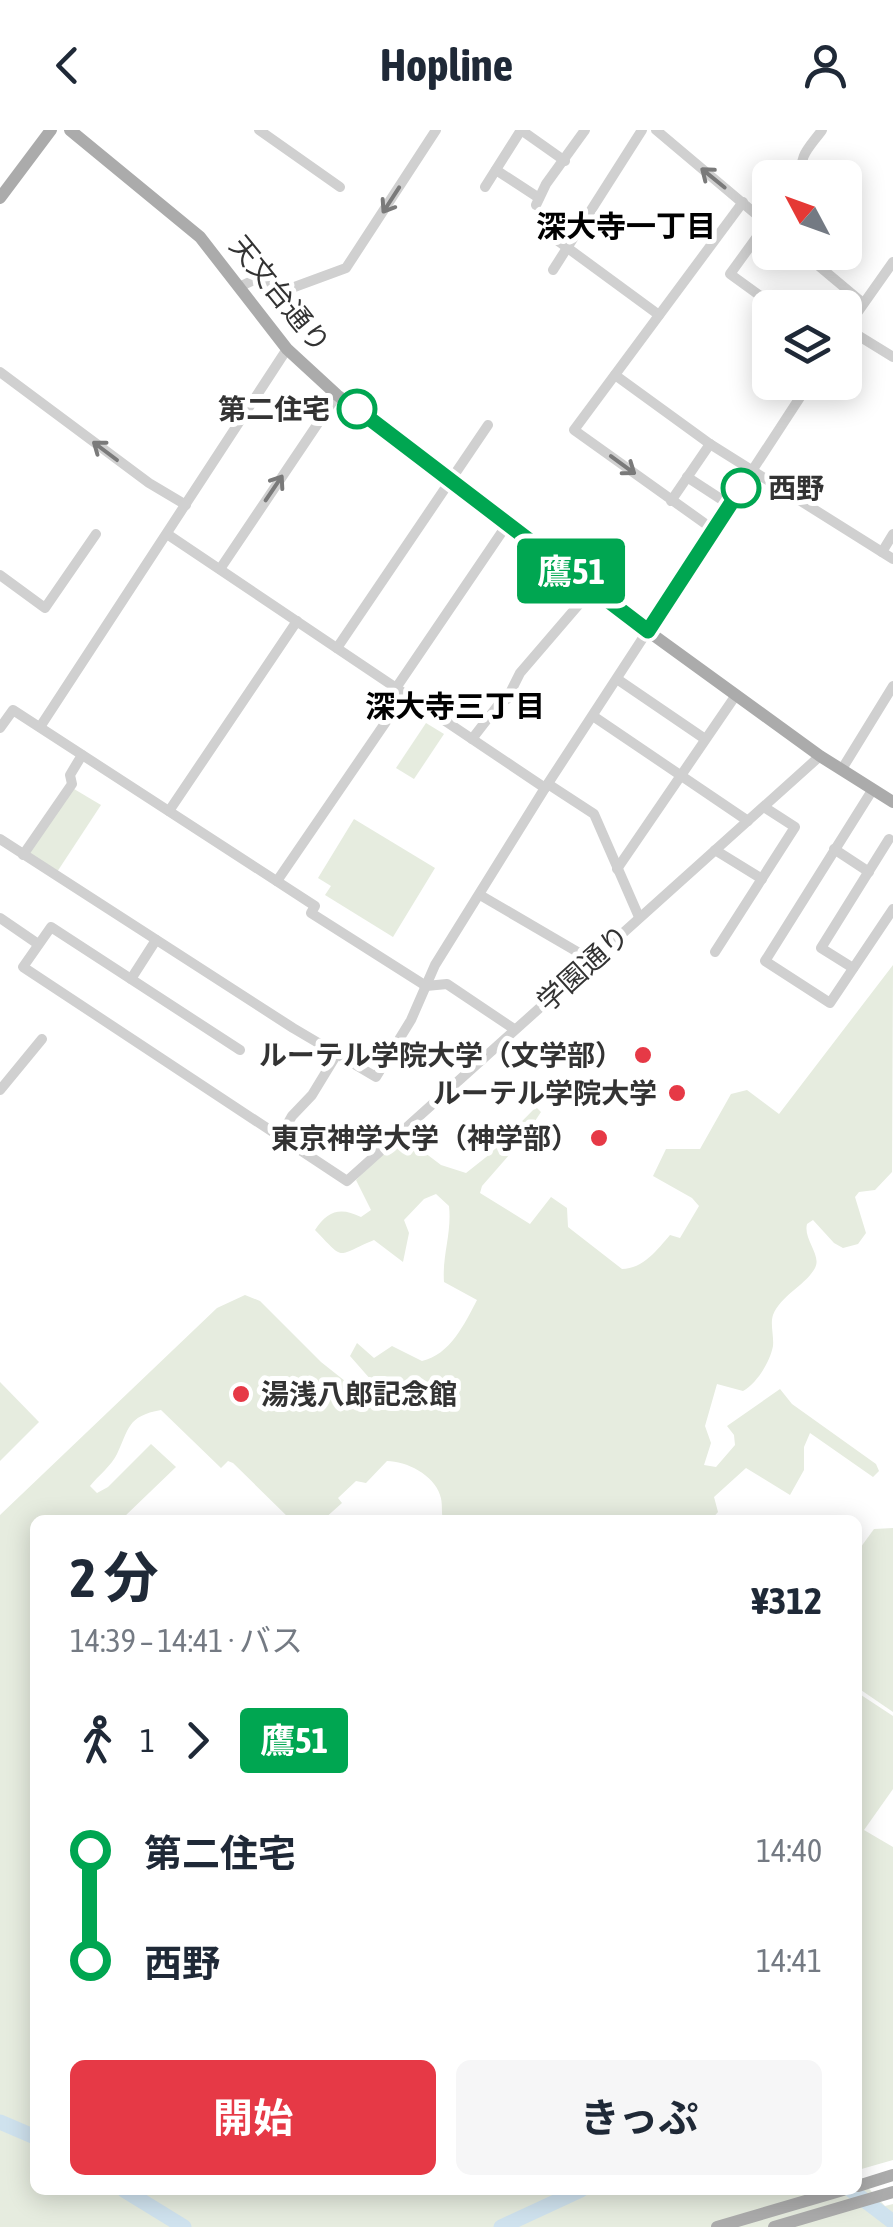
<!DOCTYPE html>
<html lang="ja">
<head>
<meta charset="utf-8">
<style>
	:root { --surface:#fff; --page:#f6f6f7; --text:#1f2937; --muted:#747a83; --accent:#e63946 }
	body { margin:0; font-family:"Asap Condensed","Noto Sans JP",sans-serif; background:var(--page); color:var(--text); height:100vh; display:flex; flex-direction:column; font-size:38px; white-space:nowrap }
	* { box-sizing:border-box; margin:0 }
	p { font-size:32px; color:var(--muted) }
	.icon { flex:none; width:55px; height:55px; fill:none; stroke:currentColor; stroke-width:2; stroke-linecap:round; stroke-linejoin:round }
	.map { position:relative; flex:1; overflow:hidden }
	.panel { position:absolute; left:30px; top:1385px; width:832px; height:680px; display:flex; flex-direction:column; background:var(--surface); border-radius:15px; box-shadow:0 5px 25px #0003 }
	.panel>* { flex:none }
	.badge { padding:0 20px; border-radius:8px; font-size:35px; line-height:65px }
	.needle { width:65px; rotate:311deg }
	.fabs { position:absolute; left:752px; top:30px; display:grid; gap:20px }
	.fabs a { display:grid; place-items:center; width:110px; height:110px; border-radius:15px; background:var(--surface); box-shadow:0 5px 25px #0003; font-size:50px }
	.map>.badge { position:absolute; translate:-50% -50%; box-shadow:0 0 0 5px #fff }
	.legs { display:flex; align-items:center; gap:15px; height:110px; padding:0 40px; font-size:32px }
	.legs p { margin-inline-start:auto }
	.overview { display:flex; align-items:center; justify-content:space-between; height:170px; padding:0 40px }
	h1 { font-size:55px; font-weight:700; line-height:75px }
	.primary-button { display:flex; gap:20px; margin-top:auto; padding:20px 40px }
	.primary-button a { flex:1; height:115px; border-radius:15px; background:var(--accent); color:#fff; font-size:40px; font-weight:700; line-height:115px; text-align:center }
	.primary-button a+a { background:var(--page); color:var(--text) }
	ul { padding:0 40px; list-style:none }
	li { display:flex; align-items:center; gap:35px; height:110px; font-size:38px }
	li i { display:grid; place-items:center; width:15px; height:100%; margin:0 12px; background:currentColor }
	li i::after { content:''; width:25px; height:25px; margin:-12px; border:8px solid; border-radius:50%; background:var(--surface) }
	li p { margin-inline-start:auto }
	li:first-child i { background:linear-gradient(#0000 50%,currentColor 0) }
	li:last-child i { background:linear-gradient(currentColor 50%,#0000 0) }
	header { display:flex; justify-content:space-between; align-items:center; height:130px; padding:0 40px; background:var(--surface); font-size:45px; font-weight:700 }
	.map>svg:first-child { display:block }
	.green { fill:#e6ecdf }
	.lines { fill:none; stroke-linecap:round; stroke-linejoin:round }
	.river { stroke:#cfe2ee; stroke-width:15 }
	.minor { stroke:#d0d0d0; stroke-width:10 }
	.major { stroke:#ababab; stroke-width:12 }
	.oneway { stroke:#7a7a7a }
	.line-1-casing { stroke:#fff; stroke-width:22 }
	.line-1 { stroke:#00a651; stroke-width:15 }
	.stop-1-dot { fill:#fff; stroke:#00a651; stroke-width:5 }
	.poi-dot { fill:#e63946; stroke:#fff; stroke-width:4 }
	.labels { text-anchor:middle; stroke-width:10; stroke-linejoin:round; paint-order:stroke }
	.street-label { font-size:28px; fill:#333; stroke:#fff }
	.stop-label { font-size:28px; font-weight:bold; fill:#333; stroke:#fff; text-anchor:end }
	.poi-label { font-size:28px; font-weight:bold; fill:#333; stroke:#fff; text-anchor:end }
	.neighbourhood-label { font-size:30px; font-weight:bold; fill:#000; stroke:#fff }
</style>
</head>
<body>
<header><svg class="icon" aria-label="back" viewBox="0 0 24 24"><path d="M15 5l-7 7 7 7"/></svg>Hopline<svg class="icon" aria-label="person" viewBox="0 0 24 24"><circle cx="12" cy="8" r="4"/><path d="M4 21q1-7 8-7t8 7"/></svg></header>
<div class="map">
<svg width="893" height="2097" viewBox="0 0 893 2097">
	<rect width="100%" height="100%" fill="#fff"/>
	<g class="green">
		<polygon points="426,593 444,604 414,649 396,638"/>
		<polygon points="69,656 101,675 57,742 29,723"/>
		<polygon points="354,689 435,738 393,807 325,765 331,756 318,748"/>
		<path d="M893,835l-1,207 -17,18 -16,2 -4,5 11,36 -8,11 -15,4 -9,-5 -21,-23 -6,4c-4,15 15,31 8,44 -10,18 -34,27 -42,47 -3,9 1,21 0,31 -3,16 -16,37 -30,45l-26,-7 -12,42 6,17 -7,22 12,2 19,-22 -1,-10 -7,-9 53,-37 12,15 84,60 3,7 -6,6 -63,-44 -6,14v23l-14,25 -44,-27 -32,29 4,15 -7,8h-268c-2,-9 0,-17 -3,-25 -6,-20 -34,-34 -53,-34l-21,22 -10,-2 -18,17 4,5 -19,17h-32l-58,-57 -5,-2 -7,7 -60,-58c-34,6 -32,19 -44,44 -5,11 -19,22 -27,32l7,7 11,-6 43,-43 25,23 -52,50 2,3h-91v670h823v-13l27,29 8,-2v23h-893v-712l217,-207 28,-13 15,6 61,61 53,42 12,-7 -36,-41 7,-13 17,15 18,-12 30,15c28,-6 43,-38 55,-61l-33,-18c-2,-27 8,-49 5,-76l-13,-12 -12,5 -20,21 5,13 -6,29 -29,-22c-39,16 -28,22 -59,-10 13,-20 26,-23 46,-13l10,-7 -15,-30 44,-46 41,31 25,8 24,-19 46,-47 5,5 -18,27 -41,47 -2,7 50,31 21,-27 16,11 1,19 54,42c21,0 36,-20 48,-34l10,3 19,-32 -7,-8 -39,-22 13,-27h34l31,-55 16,-4 32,24z"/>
		<polygon points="0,1252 39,1292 0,1331"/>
		<polygon points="893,1398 893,1582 858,1558 858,1421 874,1399"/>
		<polygon points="858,1563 893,1586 893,1659 864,1700 893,1717 893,2030 858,2040"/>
	</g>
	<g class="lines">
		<g class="river">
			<polyline points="0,1992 35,2007"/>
			<polyline points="124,2060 184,2097"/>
			<polyline points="851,2060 893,2092"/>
			<polyline points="501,2097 581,2060"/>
		</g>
		<g class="minor">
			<polyline points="259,0 340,57"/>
			<polyline points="521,0 565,31"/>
			<polyline points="656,0 770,96"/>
			<polyline points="496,40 539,68"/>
			<path d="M803,48c-6,-22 7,-31 19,-48"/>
			<polyline points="485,57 521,0"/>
			<polyline points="536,75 546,54 585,0"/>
			<polyline points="767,93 730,144 777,178"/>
			<polyline points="550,105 659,185"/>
			<polyline points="802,122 863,173"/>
			<polyline points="553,140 642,0"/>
			<polyline points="239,157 256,149 276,158 289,159 346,138 436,0"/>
			<polyline points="846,198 893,227"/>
			<polyline points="845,200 893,132"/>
			<polyline points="0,242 149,353 186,375"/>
			<polyline points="615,245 710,314 893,429"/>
			<polyline points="687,347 730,375"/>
			<polyline points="671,371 710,314"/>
			<polyline points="714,400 574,300 743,72"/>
			<polyline points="167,404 545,658"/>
			<polyline points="882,422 893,404"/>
			<polyline points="220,439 337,265"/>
			<polyline points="0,445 45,478 96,404"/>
			<polyline points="337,518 488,295"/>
			<polyline points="617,549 705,609"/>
			<polyline points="396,558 508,393"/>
			<polyline points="593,586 748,691"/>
			<polyline points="40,597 287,219"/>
			<polyline points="0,598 13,580 315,776 311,783 426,856 447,854 514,899"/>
			<polyline points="472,609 499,574 507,569 520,543 593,458"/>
			<polyline points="842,639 893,556"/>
			<polyline points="548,654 594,684 639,787"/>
			<polyline points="873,659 765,831 830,873 893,779"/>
			<polyline points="169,681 297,491"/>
			<polyline points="0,709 293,898 376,947 411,890 435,835 545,658 810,252"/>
			<polyline points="834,719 869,742"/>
			<polyline points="715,720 762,749"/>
			<polyline points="23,725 72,654 70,645 82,625"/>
			<polyline points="617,739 736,565"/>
			<polyline points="277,751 405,564"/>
			<polyline points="480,765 593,831"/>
			<polyline points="0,788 38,814"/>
			<polyline points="715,822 795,697 764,677"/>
			<polyline points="853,838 821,818 889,709"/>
			<polyline points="131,849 156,810"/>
			<polyline points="240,920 51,797 23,837 347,1051 820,626"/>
			<polyline points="0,960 42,909"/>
			<polyline points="280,1007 292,986 312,965 337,924"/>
		</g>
		<g class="major">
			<polyline points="70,0 200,107 287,219 337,265 656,507 820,626 893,672"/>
			<polyline points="0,68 51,0"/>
			<polyline points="858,2056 893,2045"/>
			<polyline points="717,2097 843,2060"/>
			<polyline points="774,2097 893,2062"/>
		</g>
	</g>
	<defs><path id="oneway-shaft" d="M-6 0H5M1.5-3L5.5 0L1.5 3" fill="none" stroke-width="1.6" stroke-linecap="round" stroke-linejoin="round" transform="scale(2.5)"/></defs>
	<g class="oneway">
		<use href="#oneway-shaft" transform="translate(713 48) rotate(-141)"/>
		<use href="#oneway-shaft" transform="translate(391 70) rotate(123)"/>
		<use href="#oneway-shaft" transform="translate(105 321) rotate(-143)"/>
		<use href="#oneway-shaft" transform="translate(623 335) rotate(36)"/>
		<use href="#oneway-shaft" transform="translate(274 358) rotate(-56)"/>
	</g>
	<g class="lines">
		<defs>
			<polyline id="line-1" points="357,279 648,501 741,358"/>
		</defs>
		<use href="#line-1" class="line-1-casing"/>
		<use href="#line-1" class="line-1"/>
	</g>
	<g class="stop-1-dot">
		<circle cx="357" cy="279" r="18"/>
		<circle cx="741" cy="358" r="18"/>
	</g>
	<g class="poi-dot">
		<circle cx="643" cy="925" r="10"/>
		<circle cx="677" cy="963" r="10"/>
		<circle cx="599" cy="1008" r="10"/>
		<circle cx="241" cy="1264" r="10"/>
	</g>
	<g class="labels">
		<g class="street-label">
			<text transform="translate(280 164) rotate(51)" y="10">天文台通り</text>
			<text transform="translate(583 838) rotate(-42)" y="10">学園通り</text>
		</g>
		<g class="stop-label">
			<text x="330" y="289">第二住宅</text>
			<text x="768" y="368" text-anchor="start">西野</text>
		</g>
		<g class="poi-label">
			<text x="623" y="935">ルーテル学院大学（文学部）</text>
			<text x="657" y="973">ルーテル学院大学</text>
			<text x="579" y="1018">東京神学大学（神学部）</text>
			<text x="261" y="1274" text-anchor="start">湯浅八郎記念館</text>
		</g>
		<g class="neighbourhood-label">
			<text x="626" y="107">深大寺一丁目</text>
			<text x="455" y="587">深大寺三丁目</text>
		</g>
	</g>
</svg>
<div class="fabs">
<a><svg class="needle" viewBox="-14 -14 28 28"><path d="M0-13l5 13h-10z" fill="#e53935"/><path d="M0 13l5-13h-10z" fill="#747a83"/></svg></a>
<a><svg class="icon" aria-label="layers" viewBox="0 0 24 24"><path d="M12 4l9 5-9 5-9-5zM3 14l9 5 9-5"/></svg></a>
</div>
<b class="badge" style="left:571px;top:441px;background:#00a651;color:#fff">鷹51</b>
<section class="panel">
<div class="overview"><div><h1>2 分</h1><p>14:39 – 14:41 · バス</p></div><b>¥312</b></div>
<div class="legs"><svg class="icon" aria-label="walk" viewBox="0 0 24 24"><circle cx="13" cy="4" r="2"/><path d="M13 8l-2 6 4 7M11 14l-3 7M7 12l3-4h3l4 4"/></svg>1<svg class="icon" aria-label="forward" viewBox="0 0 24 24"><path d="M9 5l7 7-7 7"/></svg><b class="badge" style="background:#00a651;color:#fff">鷹51</b></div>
<ul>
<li><i style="color:#00a651"></i><b>第二住宅</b><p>14:40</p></li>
<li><i style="color:#00a651"></i><b>西野</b><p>14:41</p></li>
</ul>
<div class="primary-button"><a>開始</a><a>きっぷ</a></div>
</section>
</div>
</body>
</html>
